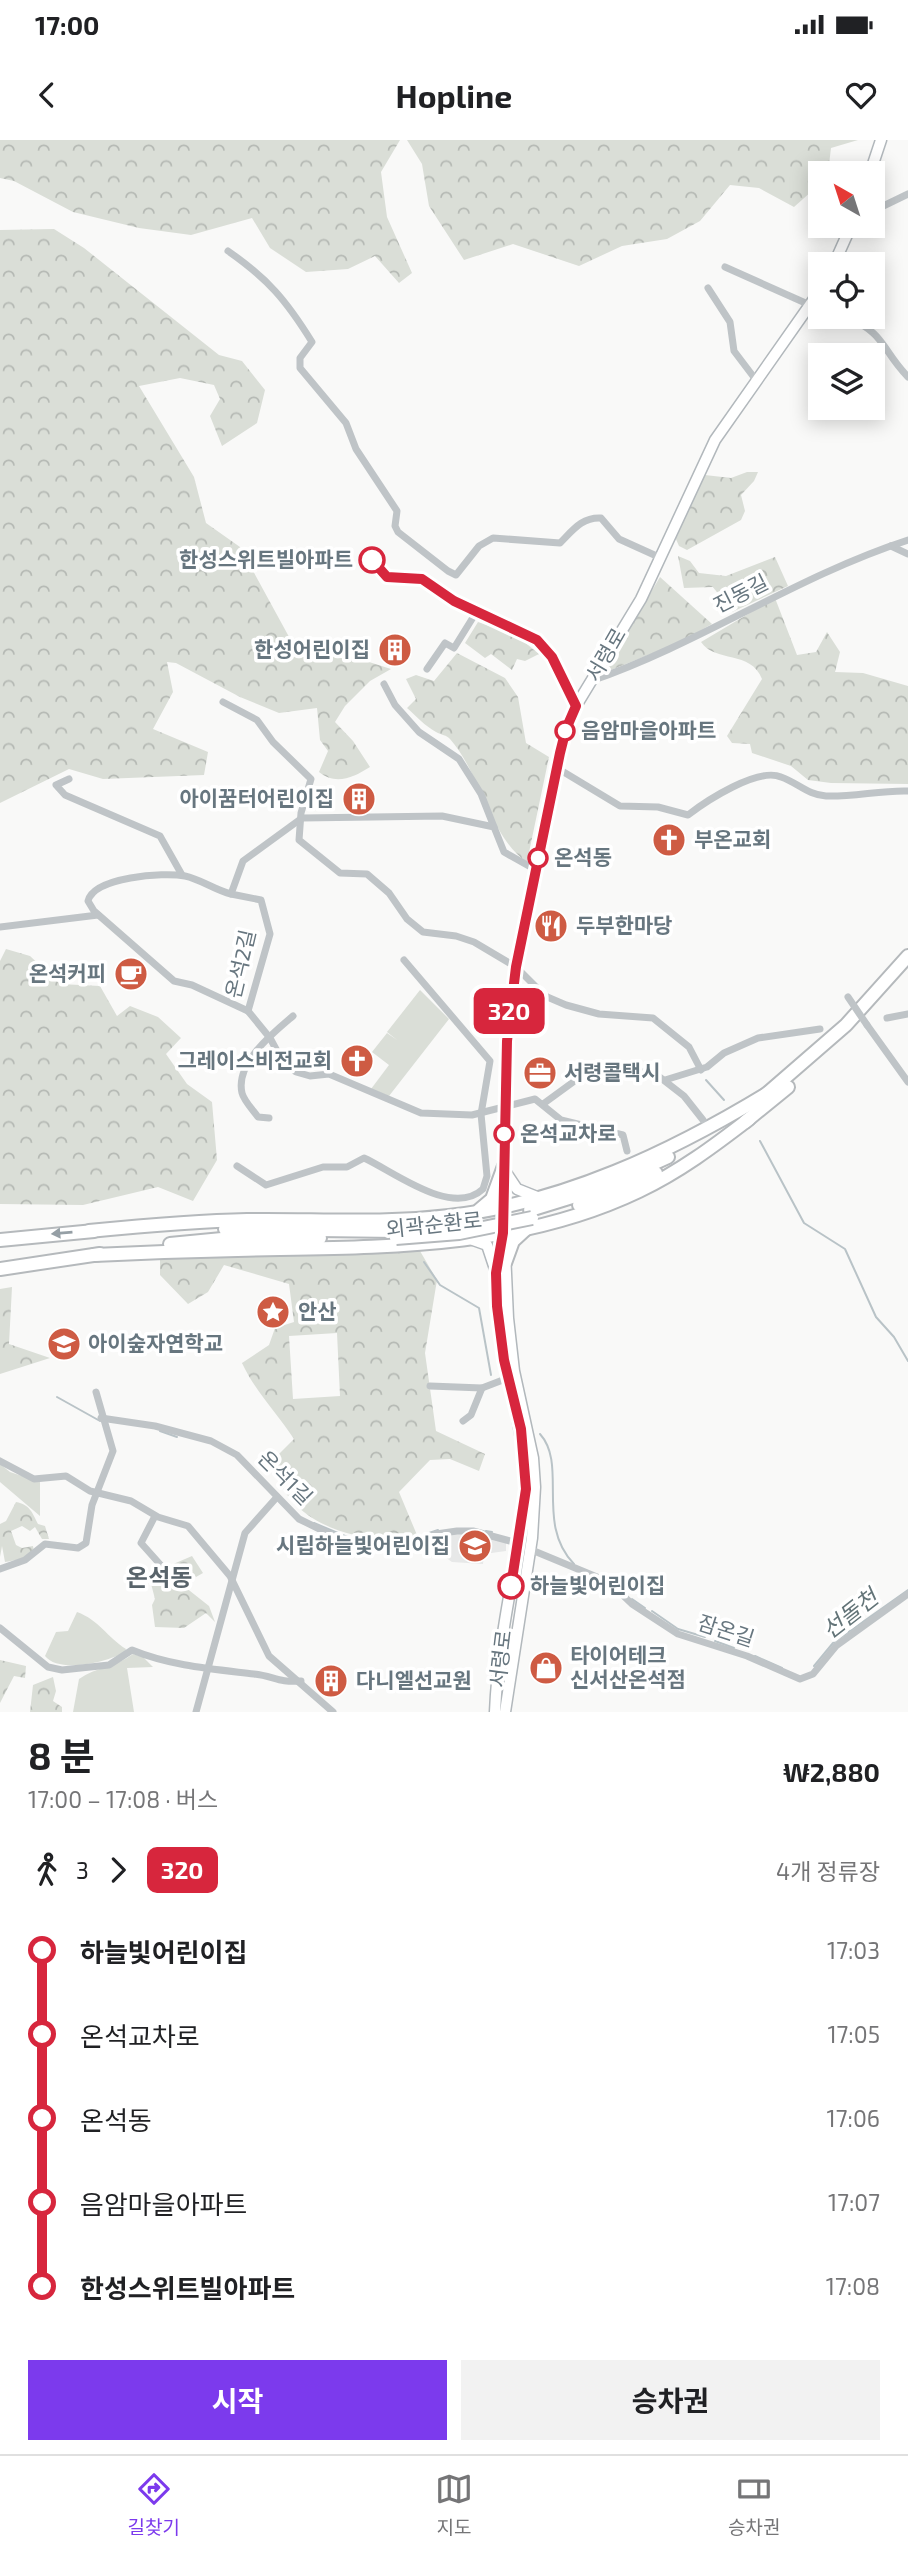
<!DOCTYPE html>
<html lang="ko">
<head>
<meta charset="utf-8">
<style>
	:root { --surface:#fff; --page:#f2f2f2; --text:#202124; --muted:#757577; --line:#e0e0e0; --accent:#7c3aed }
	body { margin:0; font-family:"Exo 2","Noto Sans KR",sans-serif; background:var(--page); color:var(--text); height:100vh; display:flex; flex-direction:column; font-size:26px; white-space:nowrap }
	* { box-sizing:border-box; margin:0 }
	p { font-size:23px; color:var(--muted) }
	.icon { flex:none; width:38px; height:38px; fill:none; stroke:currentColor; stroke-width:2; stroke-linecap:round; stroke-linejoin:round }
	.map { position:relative; height:1572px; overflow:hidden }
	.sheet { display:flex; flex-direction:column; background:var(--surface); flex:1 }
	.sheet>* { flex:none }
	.badge { padding:0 14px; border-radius:10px; font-size:24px; line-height:46px }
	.needle { width:46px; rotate:321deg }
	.buttons { position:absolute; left:808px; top:21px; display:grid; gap:14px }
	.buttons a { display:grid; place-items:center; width:77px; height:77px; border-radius:0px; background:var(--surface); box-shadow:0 4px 18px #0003; font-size:35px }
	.map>.badge { position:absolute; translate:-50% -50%; box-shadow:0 0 0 4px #fff }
	.legs { display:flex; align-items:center; gap:10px; height:77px; padding:0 28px; font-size:23px }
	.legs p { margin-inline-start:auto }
	.overview { display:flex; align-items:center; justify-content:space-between; height:119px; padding:0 28px }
	h1 { font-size:38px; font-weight:700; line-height:52px }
	.button { display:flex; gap:14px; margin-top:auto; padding:14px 28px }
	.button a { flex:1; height:80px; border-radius:0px; background:var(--accent); color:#fff; font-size:28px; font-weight:700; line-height:80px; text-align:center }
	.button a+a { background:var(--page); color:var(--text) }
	ul { padding:0 28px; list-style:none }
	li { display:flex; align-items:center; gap:24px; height:84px; font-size:26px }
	li i { display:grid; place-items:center; width:10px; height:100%; margin:0 9px; background:currentColor }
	li i::after { content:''; width:18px; height:18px; margin:-9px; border:5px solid; border-radius:50%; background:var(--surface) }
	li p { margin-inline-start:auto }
	li:first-child i { background:linear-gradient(#0000 50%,currentColor 0) }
	li:last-child i { background:linear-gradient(currentColor 50%,#0000 0) }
	.status { display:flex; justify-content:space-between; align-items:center; height:49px; padding:0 35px; background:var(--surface); direction:ltr }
	.status svg { height:19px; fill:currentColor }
	header { display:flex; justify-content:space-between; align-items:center; height:91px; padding:0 28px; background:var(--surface); font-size:32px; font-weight:700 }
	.dock { display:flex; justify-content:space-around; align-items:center; height:98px; border-top:2px solid var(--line); background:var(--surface); font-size:19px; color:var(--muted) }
	.dock a { display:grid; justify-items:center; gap:4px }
	.dock .selected { color:var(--accent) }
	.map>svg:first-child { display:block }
	.built { fill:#e7e8e8 }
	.grass { fill:#daded7 }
	.forest { fill:url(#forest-crowns); fill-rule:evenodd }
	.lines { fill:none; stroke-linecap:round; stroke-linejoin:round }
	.stream { stroke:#b9c3c7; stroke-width:2 }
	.secondary-casing { stroke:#b2b8bc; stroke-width:13 }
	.highway-casing { stroke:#b5b9bc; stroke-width:16 }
	.street { stroke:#bfc4c7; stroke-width:7 }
	.secondary { stroke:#fff; stroke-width:10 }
	.highway { stroke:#fff; stroke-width:12 }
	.highway-bridge-casing { stroke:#b5b9bc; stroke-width:16; stroke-linecap:butt }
	.street-bridge { stroke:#bfc4c7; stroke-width:7 }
	.highway-bridge { stroke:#fff; stroke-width:12 }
	.oneway { fill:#959fa5 }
	.line-1-casing { stroke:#fff; stroke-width:16 }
	.line-1 { stroke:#d7263d; stroke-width:10 }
	.stop-1-dot { fill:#fff; stroke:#d7263d; stroke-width:3.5 }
	.labels { text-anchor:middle; stroke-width:7; stroke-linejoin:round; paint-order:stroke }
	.stop-label { font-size:21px; font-weight:bold; fill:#67767f; stroke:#fff; text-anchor:start }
	.street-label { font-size:21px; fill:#67767f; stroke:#fff }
	.poi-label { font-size:21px; font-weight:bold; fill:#67767f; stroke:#fff; text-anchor:start }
	.water-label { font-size:23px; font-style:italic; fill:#637478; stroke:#fff }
	.quarter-label { font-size:24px; font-weight:bold; fill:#59646b; stroke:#fff }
</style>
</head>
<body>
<div class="status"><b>17:00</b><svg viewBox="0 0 49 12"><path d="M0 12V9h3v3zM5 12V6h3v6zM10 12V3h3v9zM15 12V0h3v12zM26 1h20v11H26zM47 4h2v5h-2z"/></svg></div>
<header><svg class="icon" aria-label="back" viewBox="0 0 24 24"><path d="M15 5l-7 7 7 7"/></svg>Hopline<svg class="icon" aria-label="heart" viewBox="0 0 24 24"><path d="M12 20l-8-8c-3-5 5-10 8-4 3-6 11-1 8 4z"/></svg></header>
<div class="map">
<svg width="908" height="1572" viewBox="0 0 908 1572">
	<defs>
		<pattern id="forest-crowns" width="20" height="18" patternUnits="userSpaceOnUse" patternTransform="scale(1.75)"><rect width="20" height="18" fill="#daded7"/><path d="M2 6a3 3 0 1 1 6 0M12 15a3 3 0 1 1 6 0" fill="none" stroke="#b5b9b4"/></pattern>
	</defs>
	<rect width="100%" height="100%" fill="#f9f9f8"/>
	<polygon class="built" points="461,1391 506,1401 506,1411 484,1414 483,1424 452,1422 445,1417 444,1398"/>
	<g class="grass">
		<polygon points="420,850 449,879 389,956 371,949 389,925 372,912 387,893 397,900 387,892"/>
		<polygon points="0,1324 10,1332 40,1342 40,1376 0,1342"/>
		<path d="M77,1472c22,8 30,25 49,37l-1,3c-17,10 -66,22 -80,4l11,-24 12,-1z"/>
		<path d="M133,1514l10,3 10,10 -26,1 7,44h-61l6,-33c17,-12 37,-12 54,-25z"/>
	</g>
	<g class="forest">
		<polygon points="0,0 400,0 381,32 387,77 412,133 399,143 375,116 348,129 306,132 270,108 252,78 191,95 139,88 73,72 14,41 0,38"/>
		<polygon points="407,0 858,0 831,8 828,33 821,33 821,43 794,67 759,48 730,45 700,81 667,99 622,106 579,126 513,104 464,120 429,66 422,24"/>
		<path d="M54,89l30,19 135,107 23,6 23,29 -8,33 -35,23 -12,-30 10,-17 -6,-14 -34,-7 -41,8 55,91 12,46 34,24 54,99 50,8 47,15 -21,12 -25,25 -10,16 18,19 17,26c-16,10 -34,19 -51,5l9,-21 -8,-11 -3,-32 -38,5 -39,-16 -64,-34 -9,-1 6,30 -20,37 55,23 -4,23 -101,4 -34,-10 -69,34v-573z"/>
		<polygon points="747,332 758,332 754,341 741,355 745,371 741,380 687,410 679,406 675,397 705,335 731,338"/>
		<polygon points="678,416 690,421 699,433 726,436 775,417 788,446 732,472 713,447 684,448"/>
		<polygon points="660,437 712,484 678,503 611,530 608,524"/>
		<path d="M775,458l22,57 19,-3 11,-20 13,20 -5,20 28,1 45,13v98l-77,-1 -23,-3 -17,-14 -39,-13 -2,-9 -18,-1 -5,-7 35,-57c-11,-29 -47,-16 -61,-37z"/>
		<polygon points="478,482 517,496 539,514 525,521 517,519 512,530 491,514 485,518 465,503"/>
		<path d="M457,513l48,25 13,19 8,46 23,14 -22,105c-36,-23 -46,-88 -77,-123 -3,-4 -9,-4 -14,-7 -11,-6 -20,-16 -29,-24l9,-9 -10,-20 10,-4 18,6z"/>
		<polygon points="6,809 30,816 60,844 100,846 117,876 130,866 158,877 181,898 166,914 187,944 212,962 217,1020 193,1061 158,1047 83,1065 0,1064 0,821"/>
		<path d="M229,1111h191l17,29 -12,73 11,78 49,23 -6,17 -29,-12 -20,1 -31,32 18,43c-52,15 -144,-15 -141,-78l18,-18c-17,-26 -39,-48 -52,-76l27,-18 6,-17 19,-6 -5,-38 -65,-19 -16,27 -20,12 -28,-29v-17zM337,1193l3,63 -47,3 -4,-63z"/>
		<polygon points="12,1147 9,1204 50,1218 0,1234 0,1149"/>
		<path d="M16,1362c14,3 16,10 22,22l7,2 4,13h-7l-7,-12 -5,4 -8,-5 -11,5 5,14 6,3 11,-2 1,6 -12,7 -17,3 -3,-16 -2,11v-33l6,-3z"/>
		<polygon points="192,1416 203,1433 196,1437 194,1434 188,1437 185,1447 209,1466 215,1482 206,1473 184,1488 155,1487 152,1465 155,1459 149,1436 159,1432 166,1443 172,1444 171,1425"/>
		<polygon points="0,1520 26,1526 25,1538 14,1536 0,1563"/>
		<polygon points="53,1537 56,1551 53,1561 62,1567 62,1572 30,1572 33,1545"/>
	</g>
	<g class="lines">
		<g class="stream">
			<polyline points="706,940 724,960"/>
			<polyline points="760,1001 804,1083 845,1109 876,1177 894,1197 908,1221"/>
			<polyline points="424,1122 440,1145 479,1168 491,1235"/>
			<polyline points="57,1257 100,1281"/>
			<polyline points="160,1291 177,1297"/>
			<path d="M540,1294c28,31 -5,90 34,130"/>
			<polyline points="314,1383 357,1401"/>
			<polyline points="486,1391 492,1392"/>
			<polyline points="426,1394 438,1390"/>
			<polyline points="632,1459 645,1468"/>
			<polyline points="652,1471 678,1489 705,1497"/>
			<polyline points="715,1501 734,1508"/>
			<polyline points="755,1516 782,1528"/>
			<polyline points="814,1526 833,1503 908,1450"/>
		</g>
		<defs>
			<g id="secondary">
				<polyline points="870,33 881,0"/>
				<polyline points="834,124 851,86"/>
				<polyline points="505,1031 517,1049 537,1057"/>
				<polyline points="473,1100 487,1105 495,1129"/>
				<path d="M495,1572c2,-50 11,-99 20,-149 4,-26 11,-52 10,-79 -1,-79 -39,-153 -25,-233"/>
				<polyline points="505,1572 532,1398 535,1347 533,1318 514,1231 508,1178 503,1067 507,901 516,827 563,596 576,566 641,459 715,300 821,149"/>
			</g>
			<g id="highway">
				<polyline points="763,957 846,885 908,816"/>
				<polyline points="745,982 788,947"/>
				<polyline points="579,1065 656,1033"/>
				<polyline points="479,1070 492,1059 504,1026"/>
				<polyline points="530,1070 598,1049 668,1017"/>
				<polyline points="225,1089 399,1091"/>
				<path d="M89,1091c52,-5 105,-10 158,-11 67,-1 135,4 202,-4 114,-13 222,-64 319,-123"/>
				<polyline points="0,1100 94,1091"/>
				<polyline points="170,1104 222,1099 320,1098"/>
				<path d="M94,1115c62,-3 124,-5 186,-6 122,-2 246,-4 359,-58 40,-19 75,-45 110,-72"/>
				<polyline points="505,1123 513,1101 526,1089"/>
				<polyline points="0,1129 100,1114"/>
			</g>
		</defs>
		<use href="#secondary" class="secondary-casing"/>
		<use href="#highway" class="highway-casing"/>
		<g class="street">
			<polyline points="873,71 908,54"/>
			<path d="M228,111c40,28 58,49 84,91l-12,16v10l46,55 10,26 41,62 -2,15 3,6 50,39 8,4 23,-29 14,-8 67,5c13,-13 22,-26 41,-25l18,21 42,19"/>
			<polyline points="725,127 810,165"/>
			<polyline points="708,148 730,182 734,211 756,240"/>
			<path d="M847,177c39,17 34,32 61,60"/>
			<polyline points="891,406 908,414"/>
			<polyline points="387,437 422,439 454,461 537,500 552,517 576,566"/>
			<polyline points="427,529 445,503 454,508 477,471"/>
			<path d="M591,541c110,-38 206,-105 317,-141"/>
			<polyline points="384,544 395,565 419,592 459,619 481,654 494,687"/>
			<polyline points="223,562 257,580 273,602 311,639 301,673 299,700 340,733 367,734 389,753 407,779 423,792 456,796 474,802 516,827 545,856 566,865 599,874 653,878 689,907 701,930"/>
			<path d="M557,628l63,38 38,1 30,8c18,-14 70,-48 93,-38 17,6 27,18 45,19 28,1 55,-6 82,-5"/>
			<polyline points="69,639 56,645 65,655 160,696 182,735"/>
			<polyline points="536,730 504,712 494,687 442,676 302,678 243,721 231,754 261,760 270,794 248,871 270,898 283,922 296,932 310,936 329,934 421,973 472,975 535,959 561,980 623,995 627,1011"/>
			<path d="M231,754c-16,-4 -31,-15 -46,-18 -22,-4 -91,1 -97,25l6,10 80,70 18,4 56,26"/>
			<polyline points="0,787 98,775"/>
			<polyline points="887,878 908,874"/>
			<polyline points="867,885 908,942"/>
			<polyline points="665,940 707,927 724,913 758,898 820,889"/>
			<polyline points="543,964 591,929 612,926 657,935 684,956 703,980"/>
			<path d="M269,978l-11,-1c-5,-7 -14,-16 -16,-24 -7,-30 31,-60 51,-77"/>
			<path d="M237,1026l29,19 57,-18h24l17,-9c29,13 88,60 119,31l4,-13 -6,-62 9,-53 -86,-101"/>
			<polyline points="430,1246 482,1248 508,1238"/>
			<polyline points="101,1278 155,1286 211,1301 237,1315 299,1379 348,1403 397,1408 436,1394 457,1391 473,1391 510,1401 609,1442 632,1464 678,1494 747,1516 800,1539 813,1534 836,1506 908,1454"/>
			<polyline points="463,1281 471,1275 482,1248"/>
			<polyline points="0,1321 34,1339 66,1336 90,1351 131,1361 158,1377 188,1386 230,1436 269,1516 333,1572"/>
			<polyline points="155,1376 141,1403 166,1431"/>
			<polyline points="0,1429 25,1420 45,1404 78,1408 86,1403 92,1365 113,1311 96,1252"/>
			<path d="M0,1488l48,39 14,3 47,-5 23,-15c39,16 80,19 122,24 20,2 24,9 47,7"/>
			<polyline points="196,1572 245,1393 277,1357"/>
		</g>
		<use href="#secondary" class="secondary"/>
		<use href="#highway" class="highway"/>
		<defs>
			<polyline id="highway-bridge" points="396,1098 459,1093 532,1078"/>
		</defs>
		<use href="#highway-bridge" class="highway-bridge-casing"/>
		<polyline class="street-bridge" points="848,857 867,885"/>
		<use href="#highway-bridge" class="highway-bridge"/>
	</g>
	<defs><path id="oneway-solid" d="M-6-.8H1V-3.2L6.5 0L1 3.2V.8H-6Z" transform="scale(1.75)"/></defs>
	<use class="oneway" href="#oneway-solid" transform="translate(62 1093) rotate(175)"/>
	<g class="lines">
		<defs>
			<polyline id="line-1" points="372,420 387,437 422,439 454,461 537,500 552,517 576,566 566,589 560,613 516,827 507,901 503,1093 496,1133 497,1166 504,1220 521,1289 526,1349 511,1446"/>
		</defs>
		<use href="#line-1" class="line-1-casing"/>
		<use href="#line-1" class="line-1"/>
	</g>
	<defs>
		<symbol id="building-disc" viewBox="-11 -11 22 22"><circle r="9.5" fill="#ce5b43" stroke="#fff"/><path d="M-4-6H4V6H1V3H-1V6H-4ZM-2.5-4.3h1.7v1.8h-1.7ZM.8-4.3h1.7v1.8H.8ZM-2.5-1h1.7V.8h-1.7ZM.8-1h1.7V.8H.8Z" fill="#fff"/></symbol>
		<symbol id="church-disc" viewBox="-11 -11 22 22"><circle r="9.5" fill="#ce5b43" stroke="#fff"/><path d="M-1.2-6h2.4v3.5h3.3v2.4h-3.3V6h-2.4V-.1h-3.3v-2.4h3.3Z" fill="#fff"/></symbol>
		<symbol id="restaurant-disc" viewBox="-11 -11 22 22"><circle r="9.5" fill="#ce5b43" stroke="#fff"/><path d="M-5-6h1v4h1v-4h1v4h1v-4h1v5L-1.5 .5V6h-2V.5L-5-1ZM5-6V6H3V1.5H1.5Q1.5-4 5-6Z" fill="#fff"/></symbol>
		<symbol id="cafe-disc" viewBox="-11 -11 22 22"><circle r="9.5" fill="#ce5b43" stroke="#fff"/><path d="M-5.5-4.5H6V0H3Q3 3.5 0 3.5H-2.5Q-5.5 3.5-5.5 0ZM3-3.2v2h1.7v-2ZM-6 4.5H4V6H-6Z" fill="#fff"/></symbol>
		<symbol id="office-disc" viewBox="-11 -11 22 22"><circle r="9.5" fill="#ce5b43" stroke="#fff"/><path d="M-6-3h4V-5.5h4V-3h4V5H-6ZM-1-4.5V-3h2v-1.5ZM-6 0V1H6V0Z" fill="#fff"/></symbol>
		<symbol id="sight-disc" viewBox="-11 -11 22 22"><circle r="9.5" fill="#ce5b43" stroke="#fff"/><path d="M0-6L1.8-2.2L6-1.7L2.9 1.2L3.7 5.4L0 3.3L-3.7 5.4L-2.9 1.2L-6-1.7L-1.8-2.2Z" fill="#fff"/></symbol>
		<symbol id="school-disc" viewBox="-11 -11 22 22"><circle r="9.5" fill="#ce5b43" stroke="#fff"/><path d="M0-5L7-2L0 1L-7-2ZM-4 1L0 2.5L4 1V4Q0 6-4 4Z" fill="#fff"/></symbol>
		<symbol id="shop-disc" viewBox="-11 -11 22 22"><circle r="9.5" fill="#ce5b43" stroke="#fff"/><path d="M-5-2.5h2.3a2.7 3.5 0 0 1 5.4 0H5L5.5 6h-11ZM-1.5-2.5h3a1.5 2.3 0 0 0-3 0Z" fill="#fff"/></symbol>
	</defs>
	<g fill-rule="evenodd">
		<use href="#building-disc" x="376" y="491" width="38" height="38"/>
		<use href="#building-disc" x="340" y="640" width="38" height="38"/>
		<use href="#church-disc" x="650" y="681" width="38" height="38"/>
		<use href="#restaurant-disc" x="532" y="767" width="38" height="38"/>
		<use href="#cafe-disc" x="112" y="815" width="38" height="38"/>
		<use href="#church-disc" x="338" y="902" width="38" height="38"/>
		<use href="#office-disc" x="521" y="914" width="38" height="38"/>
		<use href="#sight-disc" x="254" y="1153" width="38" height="38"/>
		<use href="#school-disc" x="45" y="1185" width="38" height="38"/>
		<use href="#school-disc" x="456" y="1387" width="38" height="38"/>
		<use href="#shop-disc" x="527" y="1509" width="38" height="38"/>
		<use href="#building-disc" x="312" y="1522" width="38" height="38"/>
	</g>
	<g class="stop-1-dot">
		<circle cx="372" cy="420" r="12"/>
		<circle cx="565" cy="591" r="9"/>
		<circle cx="538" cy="718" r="9"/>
		<circle cx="504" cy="994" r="9"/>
		<circle cx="511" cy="1446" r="12"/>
	</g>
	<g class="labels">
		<g class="stop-label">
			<text x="353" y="427" text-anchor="end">한성스위트빌아파트</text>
			<text x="581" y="598">음암마을아파트</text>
			<text x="554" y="725">온석동</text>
			<text x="520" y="1001">온석교차로</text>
			<text x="530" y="1453">하늘빛어린이집</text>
		</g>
		<g class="street-label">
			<text transform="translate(741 454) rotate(-27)" y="7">진동길</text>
			<text transform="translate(606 515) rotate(-60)" y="7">서령로</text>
			<text transform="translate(241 824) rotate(-77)" y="7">온석2길</text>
			<text transform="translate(434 1085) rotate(-6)" y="7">외곽순환로</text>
			<text transform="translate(285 1338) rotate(45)" y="7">온석1길</text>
			<text transform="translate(726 1491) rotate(18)" y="7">잠온길</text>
			<text transform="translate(501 1519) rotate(-83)" y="7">서령로</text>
		</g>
		<g class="poi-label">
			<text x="370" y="517" text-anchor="end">한성어린이집</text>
			<text x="334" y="666" text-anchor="end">아이꿈터어린이집</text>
			<text x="694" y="707">부온교회</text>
			<text x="576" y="793">두부한마당</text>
			<text x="106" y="841" text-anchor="end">온석커피</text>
			<text x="332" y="928" text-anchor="end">그레이스비전교회</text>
			<text x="564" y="940">서령콜택시</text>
			<text x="298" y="1179">안산</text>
			<text x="88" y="1211">아이숲자연학교</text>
			<text x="450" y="1413" text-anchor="end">시립하늘빛어린이집</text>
			<text x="570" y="1523">타이어테크<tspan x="570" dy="24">신서산온석점</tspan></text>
			<text x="356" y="1548">다니엘선교원</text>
		</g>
		<g class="water-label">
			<text transform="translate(850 1474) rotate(-38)" y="8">선돌천</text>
		</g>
		<g class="quarter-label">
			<text x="159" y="1446">온석동</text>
		</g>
	</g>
</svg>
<div class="buttons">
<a><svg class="needle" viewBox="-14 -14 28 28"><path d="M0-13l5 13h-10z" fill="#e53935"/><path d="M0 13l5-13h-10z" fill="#757577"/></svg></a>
<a><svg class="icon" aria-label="locate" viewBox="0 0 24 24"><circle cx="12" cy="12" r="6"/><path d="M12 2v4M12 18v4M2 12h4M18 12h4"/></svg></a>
<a><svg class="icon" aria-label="layers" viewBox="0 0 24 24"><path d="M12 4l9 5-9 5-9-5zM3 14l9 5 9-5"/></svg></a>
</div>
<b class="badge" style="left:509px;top:871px;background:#d7263d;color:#fff">320</b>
</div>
<section class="sheet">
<div class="overview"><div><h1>8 분</h1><p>17:00 – 17:08 · 버스</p></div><b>₩2,880</b></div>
<div class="legs"><svg class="icon" aria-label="walk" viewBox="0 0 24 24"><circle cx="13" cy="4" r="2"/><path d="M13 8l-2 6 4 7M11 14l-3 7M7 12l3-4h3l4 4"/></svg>3<svg class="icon" aria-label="forward" viewBox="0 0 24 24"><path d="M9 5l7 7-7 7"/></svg><b class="badge" style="background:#d7263d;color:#fff">320</b><p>4개 정류장</p></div>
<ul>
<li><i style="color:#d7263d"></i><b>하늘빛어린이집</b><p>17:03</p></li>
<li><i style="color:#d7263d"></i><span>온석교차로</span><p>17:05</p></li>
<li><i style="color:#d7263d"></i><span>온석동</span><p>17:06</p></li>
<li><i style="color:#d7263d"></i><span>음암마을아파트</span><p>17:07</p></li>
<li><i style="color:#d7263d"></i><b>한성스위트빌아파트</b><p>17:08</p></li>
</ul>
<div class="button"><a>시작</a><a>승차권</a></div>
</section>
<nav class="dock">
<a class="selected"><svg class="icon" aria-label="directions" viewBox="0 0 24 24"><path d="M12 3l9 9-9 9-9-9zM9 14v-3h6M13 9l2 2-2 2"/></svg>길찾기</a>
<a><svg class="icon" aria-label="map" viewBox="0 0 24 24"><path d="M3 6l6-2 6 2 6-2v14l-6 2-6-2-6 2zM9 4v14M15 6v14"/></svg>지도</a>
<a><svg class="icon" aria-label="tickets" viewBox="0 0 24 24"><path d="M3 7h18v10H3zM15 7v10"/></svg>승차권</a>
</nav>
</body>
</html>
